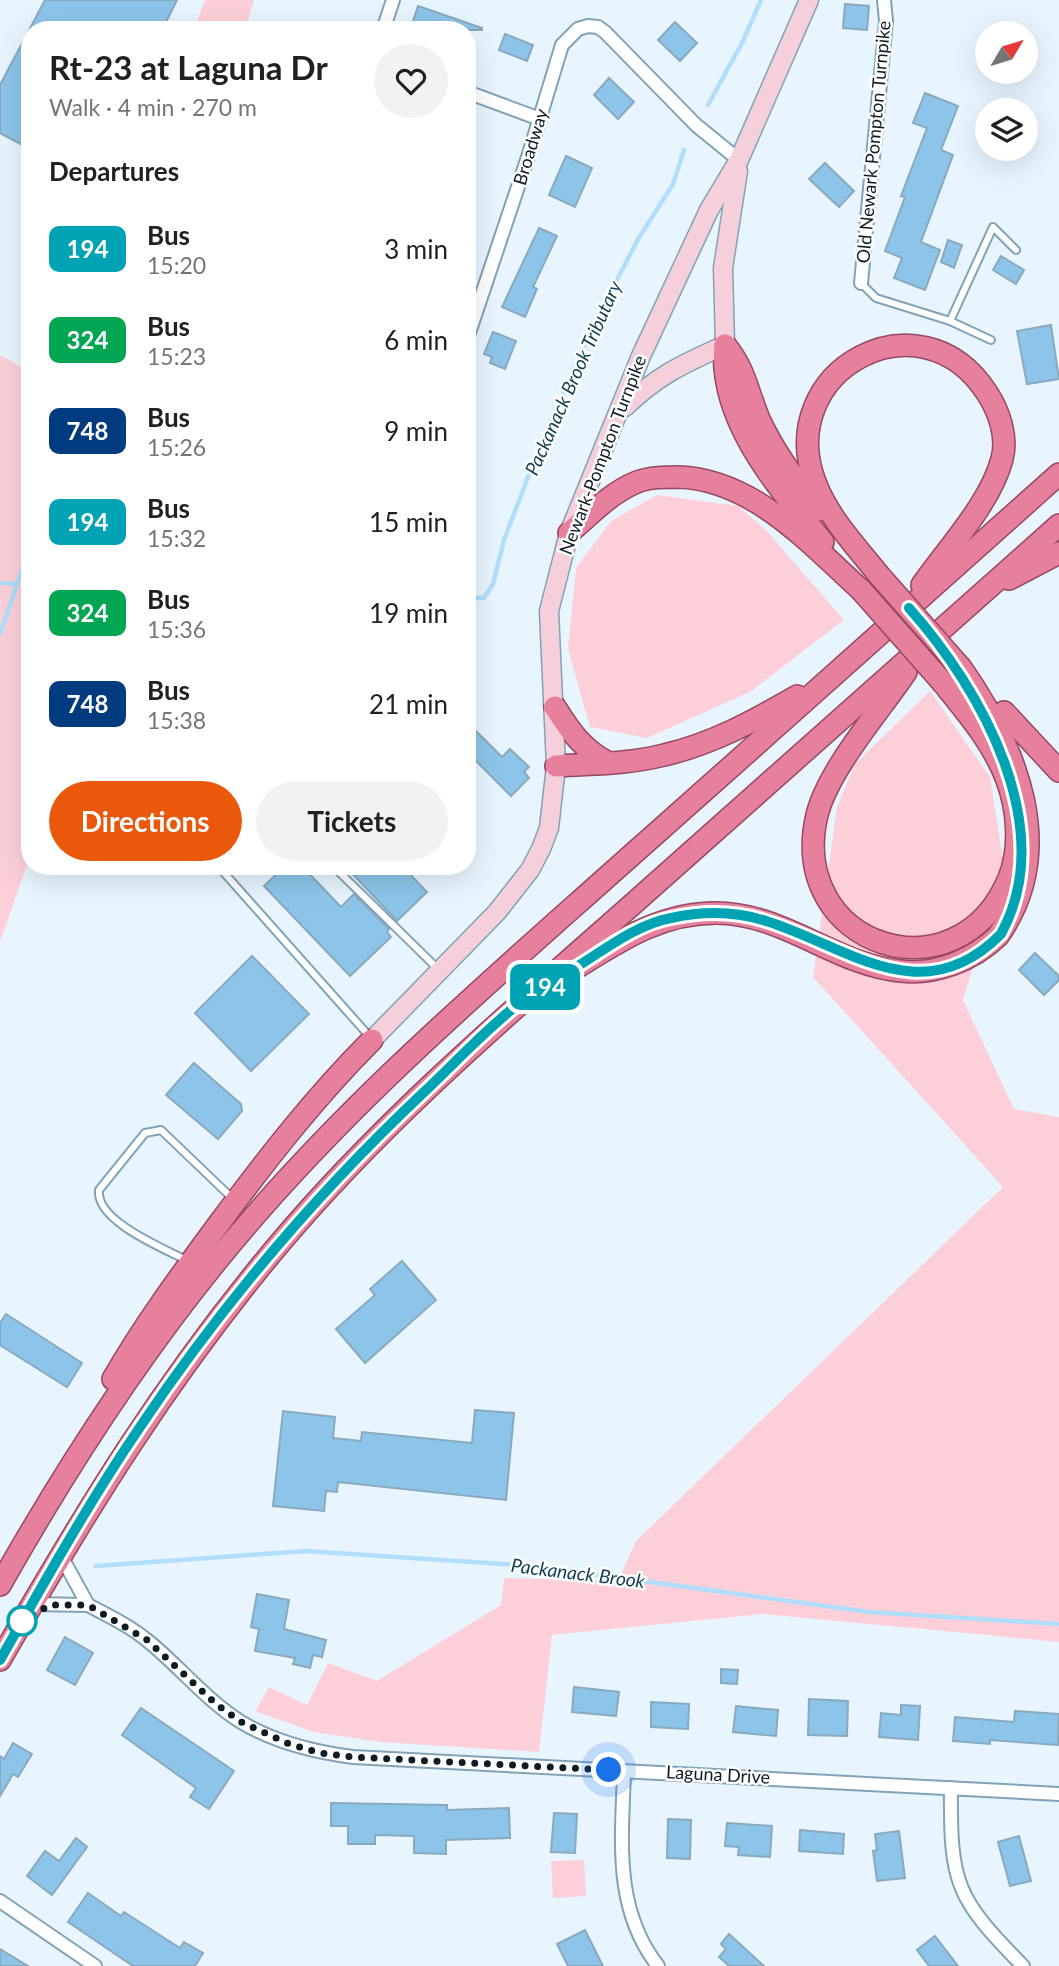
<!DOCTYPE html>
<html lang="en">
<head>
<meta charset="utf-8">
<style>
	:root { --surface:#fff; --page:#f2f2f2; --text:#202124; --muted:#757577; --accent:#ea580c }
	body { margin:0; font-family:Lato,sans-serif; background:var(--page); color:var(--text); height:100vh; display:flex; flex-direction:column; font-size:26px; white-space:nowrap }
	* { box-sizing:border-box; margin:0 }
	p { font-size:23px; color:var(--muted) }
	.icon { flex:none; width:38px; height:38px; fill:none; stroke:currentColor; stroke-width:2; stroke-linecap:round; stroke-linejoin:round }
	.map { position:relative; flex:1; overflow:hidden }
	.sheet { position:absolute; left:21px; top:21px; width:455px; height:854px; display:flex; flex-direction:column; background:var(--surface); border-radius:28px; box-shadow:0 7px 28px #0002 }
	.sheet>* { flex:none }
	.badge { padding:0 14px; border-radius:10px; font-size:24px; line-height:46px }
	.needle { width:46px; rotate:52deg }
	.buttons { position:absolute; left:975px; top:21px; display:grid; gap:14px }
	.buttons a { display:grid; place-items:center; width:63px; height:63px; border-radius:50%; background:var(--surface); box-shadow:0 7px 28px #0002; font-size:35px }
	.you { position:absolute; width:35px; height:35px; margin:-18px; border:5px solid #fff; border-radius:50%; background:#1a73e8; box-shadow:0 0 0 10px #1a73e833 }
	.map>.badge { position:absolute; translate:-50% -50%; box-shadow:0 0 0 4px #fff }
	h2 { padding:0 28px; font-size:26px; line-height:63px }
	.round { display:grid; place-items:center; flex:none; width:74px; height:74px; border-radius:37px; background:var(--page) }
	.head { display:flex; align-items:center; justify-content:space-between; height:119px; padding:0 28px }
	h1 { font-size:33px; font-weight:700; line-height:52px }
	.cta { display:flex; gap:14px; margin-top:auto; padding:14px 28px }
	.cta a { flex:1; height:80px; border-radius:42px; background:var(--accent); color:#fff; font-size:28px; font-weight:700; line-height:80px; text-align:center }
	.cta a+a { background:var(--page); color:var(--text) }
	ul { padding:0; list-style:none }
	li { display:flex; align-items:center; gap:21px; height:91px; padding:0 28px }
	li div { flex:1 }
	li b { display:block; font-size:26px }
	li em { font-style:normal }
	li .badge { min-width:77px; font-weight:700; text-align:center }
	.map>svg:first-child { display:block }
	.green { fill:#fdd0d9 }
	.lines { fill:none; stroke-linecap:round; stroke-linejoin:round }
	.stream { stroke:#b0defc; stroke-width:4.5 }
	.building { fill:#8dc5ea; stroke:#89a9be; stroke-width:2 }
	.service-casing { stroke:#82a2b7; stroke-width:10 }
	.minor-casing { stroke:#82a2b7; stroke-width:16 }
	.secondary-casing { stroke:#82a2b7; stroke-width:21 }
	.trunk-casing { stroke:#974862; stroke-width:24 }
	.service { stroke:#fff; stroke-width:6 }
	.minor { stroke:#fff; stroke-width:12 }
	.secondary { stroke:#f5cfda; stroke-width:18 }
	.trunk { stroke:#e6809c; stroke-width:21 }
	.trunk-bridge-casing { stroke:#974862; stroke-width:24; stroke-linecap:butt }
	.trunk-bridge { stroke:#e6809c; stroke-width:21 }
	.line-casing { stroke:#fff; stroke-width:16 }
	.line { stroke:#00a3b4; stroke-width:10 }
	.walk { stroke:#101c24; stroke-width:7; stroke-dasharray:0 12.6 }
	.stop-dot { fill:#fff; stroke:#00a3b4; stroke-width:3.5 }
	.labels { text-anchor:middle; stroke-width:5; stroke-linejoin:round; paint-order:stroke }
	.street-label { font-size:18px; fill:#101c24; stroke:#fff }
	.water-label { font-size:19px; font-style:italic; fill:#103e57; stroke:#fff }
</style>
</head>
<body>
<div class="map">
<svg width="1059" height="1966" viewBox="0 0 1059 1966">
	<rect width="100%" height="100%" fill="#e8f5fe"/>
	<g class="green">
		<polygon points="205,0 254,0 245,30 194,30"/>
		<polygon points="0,355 30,372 30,856 0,942"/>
		<polygon points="657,495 738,506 765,529 844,620 750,692 647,738 590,727 568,649 576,568 611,521"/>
		<polygon points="930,691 990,777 1004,866 963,1000 1014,1109 1059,1117 1059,1642 763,1614 552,1635 539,1752 380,1742 313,1732 255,1711 269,1687 307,1705 328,1663 377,1681 501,1605 504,1578 618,1581 636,1541 1003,1187 813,977 837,807 855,764"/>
		<polygon points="584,1860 586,1896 553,1898 551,1861"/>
	</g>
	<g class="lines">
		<g class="stream">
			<polyline points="708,105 742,43 761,0"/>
			<polyline points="0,583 17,584"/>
			<polyline points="467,598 484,598 493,584 504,540 534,461 590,332 637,241 673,184 684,150"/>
			<polyline points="0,634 30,546"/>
			<polyline points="96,1566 306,1551 533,1566 869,1612 1059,1624"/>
		</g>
	</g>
	<g class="building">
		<polygon points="45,0 177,0 162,30 30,30 30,149 0,133 0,85"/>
		<polygon points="845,4 869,6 867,30 843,28"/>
		<polygon points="418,6 482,28 482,30 410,30"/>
		<polygon points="675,22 697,43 680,61 658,40"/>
		<polygon points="505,34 533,45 527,61 499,50"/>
		<polygon points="609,78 634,102 618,119 594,95"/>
		<polygon points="925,93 958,106 941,150 953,155 921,242 940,250 925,290 894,278 902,258 885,251 905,197 901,196 927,128 913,123"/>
		<polygon points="566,156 592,168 575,207 549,195"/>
		<polygon points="825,163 854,191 839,207 809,179"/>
		<polygon points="539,228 557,236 533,287 537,289 525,317 502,307"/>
		<polygon points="948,240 962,245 954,268 941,262"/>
		<polygon points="1001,256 1024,270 1016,284 993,270"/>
		<polygon points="1051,325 1059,379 1027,384 1017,331"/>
		<polygon points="493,332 516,341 505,369 490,363 492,357 484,354"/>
		<polygon points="467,722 502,757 510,749 529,767 524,772 529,778 511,796 467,752"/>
		<polygon points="285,866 302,866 341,907 354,894 389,929 387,932 391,937 350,976 264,886"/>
		<polygon points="345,866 402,866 427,892 397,921"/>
		<polygon points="1035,953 1059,976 1059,980 1044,995 1019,970"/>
		<polygon points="252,956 309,1014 251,1071 195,1013"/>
		<polygon points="194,1063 241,1104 242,1111 218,1139 166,1095"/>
		<polygon points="402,1261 436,1300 365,1363 336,1329 375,1295 370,1289"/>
		<polygon points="6,1314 82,1363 67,1387 0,1345 0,1323"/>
		<polygon points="475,1410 514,1413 506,1500 338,1482 337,1492 326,1491 324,1511 273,1506 283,1411 335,1417 333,1438 361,1441 362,1432 472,1443"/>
		<polygon points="257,1594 289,1600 284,1629 326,1640 322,1657 313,1655 310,1668 293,1664 295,1658 255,1651 259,1629 251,1627"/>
		<polygon points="65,1637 93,1653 75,1685 47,1670"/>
		<polygon points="721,1669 738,1670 737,1684 721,1683"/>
		<polygon points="574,1687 619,1692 616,1716 572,1712"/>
		<polygon points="809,1699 848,1701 847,1736 808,1735"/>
		<polygon points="651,1702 689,1704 688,1729 651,1727"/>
		<polygon points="901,1705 920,1706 918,1740 879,1737 881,1713 901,1715"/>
		<polygon points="736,1706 778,1710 776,1736 733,1732"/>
		<polygon points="141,1708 234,1771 209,1809 190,1797 196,1788 122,1735"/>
		<polygon points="1015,1711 1059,1714 1058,1745 990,1740 990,1744 953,1741 955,1717 1014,1722"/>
		<polygon points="13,1743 32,1754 18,1777 13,1774 0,1796 0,1756 4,1759"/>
		<polygon points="331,1803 447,1805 447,1810 509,1808 510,1838 446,1840 446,1854 414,1853 414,1836 375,1835 375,1844 348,1844 348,1826 331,1826"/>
		<polygon points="554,1813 577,1814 575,1853 551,1852"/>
		<polygon points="668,1819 691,1820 690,1859 667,1858"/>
		<polygon points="727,1823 772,1826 770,1857 738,1855 739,1847 725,1846"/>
		<polygon points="800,1830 844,1834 843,1854 799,1851"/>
		<polygon points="899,1831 905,1878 877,1881 873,1851 877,1850 875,1834"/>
		<polygon points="1019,1836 1031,1881 1010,1886 998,1842"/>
		<polygon points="76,1838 87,1847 52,1895 27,1876 45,1851 59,1861"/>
		<polygon points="88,1893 121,1916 124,1912 180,1948 184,1942 203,1953 195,1966 133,1966 68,1922"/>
		<polygon points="585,1930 603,1966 568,1966 557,1944"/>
		<polygon points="729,1934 764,1966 729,1966 719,1957 726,1949 721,1944"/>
		<polygon points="935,1936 958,1966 929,1966 917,1950"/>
		<polygon points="0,1949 28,1966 0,1966"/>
	</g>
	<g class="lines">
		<defs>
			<g id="service">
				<polyline points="861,283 876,298 950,321 991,340"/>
				<polyline points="950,321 993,227 1016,250"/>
				<polyline points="218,866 370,1037"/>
				<polyline points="333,866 438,969"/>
				<path d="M188,1261c-23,-12 -93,-40 -89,-71l46,-57 16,-3 71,68"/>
			</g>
			<g id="minor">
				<polyline points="383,30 393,0"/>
				<polyline points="467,92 540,119"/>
				<polyline points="861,283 886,21 884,0"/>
				<polyline points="467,339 528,157 562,45 578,29 588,26 598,27 605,32 696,125 739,160"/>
				<polyline points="31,1604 88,1605 60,1554"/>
				<path d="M88,1605c21,11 42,21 60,36 32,26 58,59 93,81 35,21 73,30 112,35l706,37"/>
				<path d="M624,1771c-2,69 -11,137 34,195"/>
				<path d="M951,1788c-1,96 5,110 72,178"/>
				<polyline points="0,1901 95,1966"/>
			</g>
			<g id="secondary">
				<path d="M625,407c33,-32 58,-43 100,-62l-2,-77 15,-97"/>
				<polyline points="372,1040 497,912 530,870 541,849 549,828 556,766 549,611 569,533 641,356 709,210 739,160 809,0"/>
			</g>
			<g id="trunk">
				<path d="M725,345c-7,75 53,142 98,197"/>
				<path d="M725,345c20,24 22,45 34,74 15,33 37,63 61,91"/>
				<path d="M569,533c21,-18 41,-40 68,-51 13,-5 28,-5 42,-5 75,3 130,66 182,113"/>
				<path d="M878,574c-23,-29 -50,-57 -63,-92 -42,-112 106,-192 172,-89 12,18 21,44 15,66 -11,43 -54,89 -80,126"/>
				<polyline points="1009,579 1059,553"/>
				<path d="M906,672c-27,40 -78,98 -89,143 -31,131 140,188 192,63 12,-30 9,-68 -2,-98 -14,-37 -39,-66 -64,-97"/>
				<path d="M555,707c15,24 28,43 54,56"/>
				<polyline points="1004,712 1059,771"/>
				<path d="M556,766c35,-2 73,-2 108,-11 48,-11 90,-34 133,-59"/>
				<path d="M576,968c45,-28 85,-55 140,-55 68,0 119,52 185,58 35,4 72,-11 97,-35 61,-86 19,-188 -37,-268"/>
				<path d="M113,1379c31,-54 68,-104 105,-154 48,-65 97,-128 154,-185"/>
				<path d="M0,1585c64,-113 133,-221 215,-322 116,-144 255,-264 392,-386 151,-134 301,-268 452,-403"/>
				<path d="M0,1660c86,-150 168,-284 280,-417 103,-122 225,-226 345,-332 144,-129 289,-257 434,-386"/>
			</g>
		</defs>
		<use href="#service" class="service-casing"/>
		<use href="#minor" class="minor-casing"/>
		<use href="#secondary" class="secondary-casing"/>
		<use href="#trunk" class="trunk-casing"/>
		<use href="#service" class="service"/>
		<use href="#minor" class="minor"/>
		<use href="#secondary" class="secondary"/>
		<use href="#trunk" class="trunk"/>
		<defs>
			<g id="trunk-bridge">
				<polyline points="878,574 961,668"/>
				<polyline points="861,590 943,683"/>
			</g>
		</defs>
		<use href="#trunk-bridge" class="trunk-bridge-casing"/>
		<use href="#trunk-bridge" class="trunk-bridge"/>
	</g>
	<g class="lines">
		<defs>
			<path id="line" d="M0,1660c45,-79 89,-158 140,-233 81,-121 177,-234 283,-334 33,-31 66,-67 103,-95 16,-12 35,-21 52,-32 29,-18 60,-42 93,-48 32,-7 64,-7 95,3 81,25 156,93 235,13 58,-106 -19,-244 -92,-326"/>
		</defs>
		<use href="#line" class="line-casing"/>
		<use href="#line" class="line"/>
		<polyline class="walk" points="22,1621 50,1605 88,1605 147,1640 216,1704 241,1722 289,1744 320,1753 353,1757 609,1770"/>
	</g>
	<circle class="stop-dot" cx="22" cy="1621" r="14"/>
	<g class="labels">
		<g class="street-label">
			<text transform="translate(874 142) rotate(-85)" y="6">Old Newark Pompton Turnpike</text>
			<text transform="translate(531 147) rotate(-73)" y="6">Broadway</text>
			<text transform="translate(603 455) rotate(-69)" y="6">Newark-Pompton Turnpike</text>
			<text transform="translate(718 1775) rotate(3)" y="6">Laguna Drive</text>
		</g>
		<g class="water-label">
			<text transform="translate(573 378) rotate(-66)" y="7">Packanack Brook Tributary</text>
			<text transform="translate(578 1573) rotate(7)" y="7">Packanack Brook</text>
		</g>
	</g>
</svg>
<div class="buttons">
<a><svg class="needle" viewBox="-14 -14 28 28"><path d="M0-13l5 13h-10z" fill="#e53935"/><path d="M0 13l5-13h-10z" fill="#757577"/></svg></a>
<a><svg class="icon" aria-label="layers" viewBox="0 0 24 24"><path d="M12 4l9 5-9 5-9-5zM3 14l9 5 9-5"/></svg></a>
</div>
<div class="you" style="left:609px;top:1770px"></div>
<b class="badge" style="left:545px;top:987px;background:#00a3b4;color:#fff">194</b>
<section class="sheet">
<div class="head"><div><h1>Rt-23 at Laguna Dr</h1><p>Walk · 4 min · 270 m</p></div><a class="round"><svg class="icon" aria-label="heart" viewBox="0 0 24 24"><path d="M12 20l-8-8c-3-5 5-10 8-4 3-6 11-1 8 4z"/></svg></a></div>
<h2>Departures</h2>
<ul>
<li><span class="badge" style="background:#00a3b4;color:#fff">194</span><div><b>Bus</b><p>15:20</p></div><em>3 min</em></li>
<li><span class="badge" style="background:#00a651;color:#fff">324</span><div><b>Bus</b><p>15:23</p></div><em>6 min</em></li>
<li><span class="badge" style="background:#003b80;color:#fff">748</span><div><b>Bus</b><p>15:26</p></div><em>9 min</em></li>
<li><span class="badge" style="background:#00a3b4;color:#fff">194</span><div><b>Bus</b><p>15:32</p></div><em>15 min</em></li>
<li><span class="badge" style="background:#00a651;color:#fff">324</span><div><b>Bus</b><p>15:36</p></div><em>19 min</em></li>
<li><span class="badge" style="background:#003b80;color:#fff">748</span><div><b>Bus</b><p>15:38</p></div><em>21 min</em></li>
</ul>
<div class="cta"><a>Directions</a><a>Tickets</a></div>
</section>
</div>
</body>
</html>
